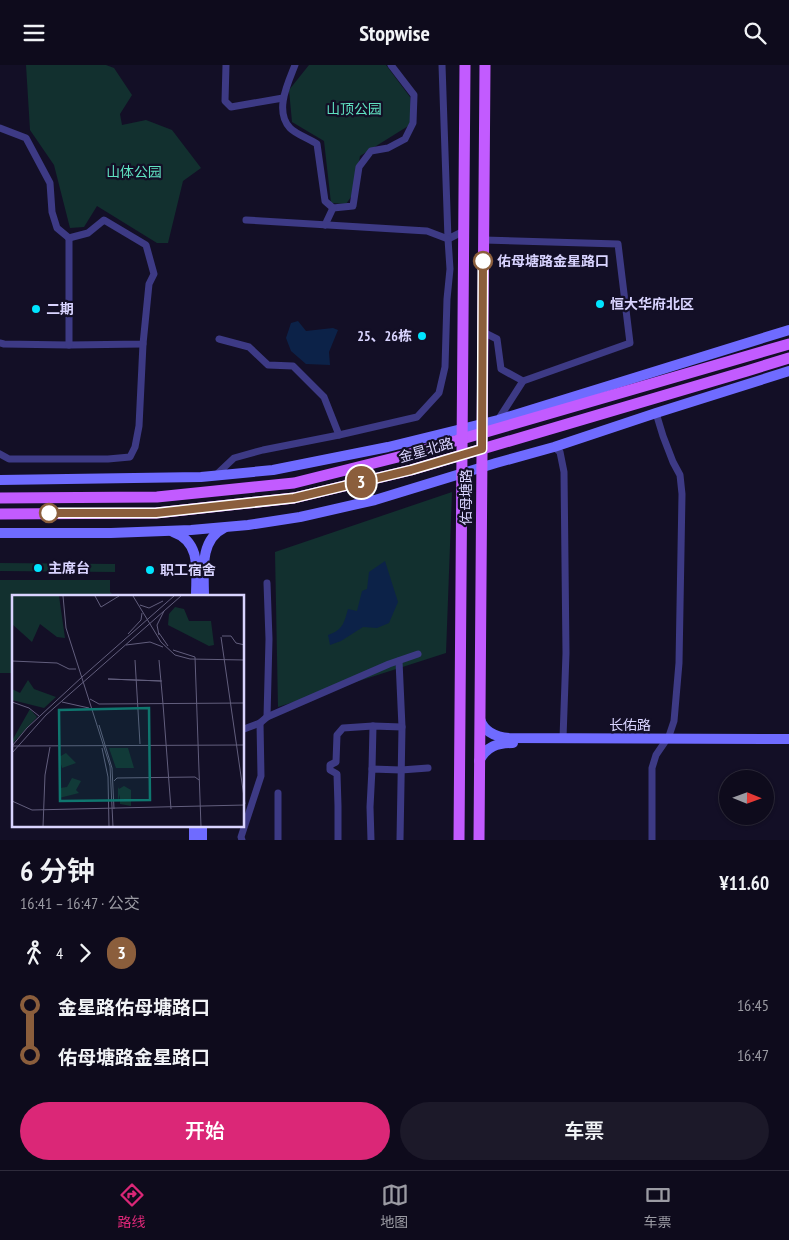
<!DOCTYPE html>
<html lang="zh">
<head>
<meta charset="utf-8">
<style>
	:root { --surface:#0e0b1c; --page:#1c1929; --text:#f1f3f6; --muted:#9b9ba3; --line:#2e2b3b; --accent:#db2777 }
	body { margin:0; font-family:"PT Sans Narrow","Noto Sans SC",sans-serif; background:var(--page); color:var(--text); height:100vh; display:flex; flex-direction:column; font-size:19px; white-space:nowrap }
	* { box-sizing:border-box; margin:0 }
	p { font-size:16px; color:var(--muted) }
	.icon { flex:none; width:28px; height:28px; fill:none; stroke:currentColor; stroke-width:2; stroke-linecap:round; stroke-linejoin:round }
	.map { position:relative; height:775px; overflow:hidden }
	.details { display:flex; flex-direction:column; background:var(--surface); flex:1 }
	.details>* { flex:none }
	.badge { padding:0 10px; border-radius:16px; font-size:18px; line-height:32px }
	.needle { width:32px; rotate:91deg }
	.fabs { position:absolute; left:719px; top:705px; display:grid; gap:10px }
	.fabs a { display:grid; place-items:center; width:55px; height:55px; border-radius:50%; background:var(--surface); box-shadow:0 1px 4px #0004,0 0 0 1px var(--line); font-size:25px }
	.map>.badge { position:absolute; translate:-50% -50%; box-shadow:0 0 0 2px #fff }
	.legs { display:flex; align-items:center; gap:8px; height:55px; padding:0 20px; font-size:16px }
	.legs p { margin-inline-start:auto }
	.overview { display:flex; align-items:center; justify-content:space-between; height:85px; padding:0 20px }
	h1 { font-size:28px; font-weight:600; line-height:38px }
	.primary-button { display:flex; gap:10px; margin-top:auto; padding:10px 20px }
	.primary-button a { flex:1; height:58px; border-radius:30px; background:var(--accent); color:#fff; font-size:20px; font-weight:600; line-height:58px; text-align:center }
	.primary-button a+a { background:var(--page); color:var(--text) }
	ul { padding:0 20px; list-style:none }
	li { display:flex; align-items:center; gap:18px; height:50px; font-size:19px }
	li i { display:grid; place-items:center; width:8px; height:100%; margin:0 6px; background:currentColor }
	li i::after { content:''; width:12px; height:12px; margin:-6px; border:4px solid; border-radius:50%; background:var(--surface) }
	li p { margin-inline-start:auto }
	li:first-child i { background:linear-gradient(#0000 50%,currentColor 0) }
	li:last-child i { background:linear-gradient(currentColor 50%,#0000 0) }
	header { display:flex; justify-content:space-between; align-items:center; height:65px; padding:0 20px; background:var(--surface); font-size:22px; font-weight:600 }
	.tab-bar { display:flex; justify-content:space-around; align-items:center; height:70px; border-top:1px solid var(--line); background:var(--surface); font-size:14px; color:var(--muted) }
	.tab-bar a { display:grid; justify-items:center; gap:2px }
	.tab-bar .selected { color:var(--accent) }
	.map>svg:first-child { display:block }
	.green { fill:#12302f }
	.water { fill:#0c2248 }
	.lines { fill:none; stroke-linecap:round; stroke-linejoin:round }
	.street { stroke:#3d3a85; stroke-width:7 }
	.secondary { stroke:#6f6bff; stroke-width:10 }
	.primary { stroke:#c25bff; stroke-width:11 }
	.line-1-casing { stroke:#fff; stroke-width:11 }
	.line-1 { stroke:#8b5e3c; stroke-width:8 }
	.stop-1-dot { fill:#fff; stroke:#8b5e3c; stroke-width:2.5 }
	.poi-dot { fill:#00e5ff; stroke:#130f26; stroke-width:2 }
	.labels { text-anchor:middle; stroke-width:4.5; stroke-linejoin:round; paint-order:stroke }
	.park-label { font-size:14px; fill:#5fe0c0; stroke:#130f26 }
	.stop-label { font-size:14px; font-weight:bold; fill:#d9d4ff; stroke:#130f26; text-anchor:start }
	.poi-label { font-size:14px; font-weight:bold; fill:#d9d4ff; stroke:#130f26; text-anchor:start }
	.street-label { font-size:14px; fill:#d9d4ff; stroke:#130f26 }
	.inset-road { fill:none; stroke:#625e7d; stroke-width:1 }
	.view { fill:#0f766e; fill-opacity:0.15; stroke:#0f766e; stroke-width:2.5 }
	.inset-edge { fill:none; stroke:#d9d4ff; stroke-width:2.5 }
</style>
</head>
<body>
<header><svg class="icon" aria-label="menu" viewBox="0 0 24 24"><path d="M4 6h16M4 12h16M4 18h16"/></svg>Stopwise<svg class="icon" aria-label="search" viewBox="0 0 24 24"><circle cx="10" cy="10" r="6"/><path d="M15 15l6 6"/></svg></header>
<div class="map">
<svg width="789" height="775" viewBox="0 0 789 775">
	<rect width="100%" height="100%" fill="#130f26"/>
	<g class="green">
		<polygon points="26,0 106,0 114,3 132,30 120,49 122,60 146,55 172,65 201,103 183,116 168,178 157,178 97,141 84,162 70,163 54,100 30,65"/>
		<polygon points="309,0 386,0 410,32 413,58 360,91 353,129 346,139 331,138 324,76 292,57 289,25"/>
		<polygon points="452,427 446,588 278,642 275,487"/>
		<polygon points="0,498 115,499 115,507 0,506"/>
		<polygon points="0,515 110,515 110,527 114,531 14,531 14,608 0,608"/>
	</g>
	<g class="water">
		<polygon points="298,256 306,266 333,263 338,265 329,287 330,300 306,299 291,286 286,273 291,258"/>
		<path d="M385,496l13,41 -9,21 -12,5 -14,-1 -22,14 -11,4 -2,-10c15,-5 16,-12 20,-26l9,2 5,-20 5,-2 2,-17z"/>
	</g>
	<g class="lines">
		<g class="street">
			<polyline points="226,0 225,36 231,42 283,33"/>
			<path d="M295,0c-7,18 -21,46 -5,63 4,5 21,12 27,16l8,57 8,7 20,-2 6,-39 12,-16 17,-3 17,-9 8,-16 1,-28 -23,-30"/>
			<polyline points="442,0 448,174 464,166"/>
			<polyline points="0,63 26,73 50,118 52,147 57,163 69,173 88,168 104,155 146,180 154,209 149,219 143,279 69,280 4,279 0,278"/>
			<polyline points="325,160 333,143"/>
			<polyline points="484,175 618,179 630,278 523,316 498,355"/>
			<polyline points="483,267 497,274 501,304 523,316"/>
			<polyline points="219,274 249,282 268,300 293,301 324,332 339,370"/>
			<polyline points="69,280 69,173"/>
			<polyline points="554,382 560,387 564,407 566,588 563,673"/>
			<polyline points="0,389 9,394 108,394 130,392 135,382 139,361 143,279"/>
			<polyline points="216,410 234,393 263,385 339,370 417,352 439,328 445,302 447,234 450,204 448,174 427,166 246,155"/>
			<polyline points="267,518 269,574 267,652"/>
			<polyline points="399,596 402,662 400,775"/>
			<polyline points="244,664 260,658 267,652 389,599 418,589"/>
			<polyline points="372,704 373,661"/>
			<polyline points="242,775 241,772 261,711 260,658"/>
			<polyline points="278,775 278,728"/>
			<polyline points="338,775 338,741 337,709 330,705 330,700 336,697 337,670 343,663 373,661 402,662"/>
			<polyline points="371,775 370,742 372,704 401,705 428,703"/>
			<polyline points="652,775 652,703 656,690 669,671 674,656 679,598 682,429 680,410 673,397 663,371 656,348"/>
		</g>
		<g class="secondary">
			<polyline points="0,415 201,412 273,405 388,382 498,355 789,265"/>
			<path d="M173,467c29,10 23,40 23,64"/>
			<polyline points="0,468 111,468 191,465 248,460 300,452 375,435 496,398 554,382 656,348 789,306"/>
			<path d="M204,531c0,-23 -5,-56 20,-68"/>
			<path d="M480,654c4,13 16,18 29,19l280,1"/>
			<path d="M479,696c8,-15 18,-18 34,-18"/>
			<polyline points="194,775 194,761"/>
			<polyline points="202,775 202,761"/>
		</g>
		<g class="primary">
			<polyline points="0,433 157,432 294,418 410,389 789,279"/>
			<polyline points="0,449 156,448 294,433 411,405 747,306 789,293"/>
			<polyline points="459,775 465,0"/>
			<polyline points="479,775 485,0"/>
		</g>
	</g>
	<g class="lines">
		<defs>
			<polyline id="line-1" points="49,448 156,448 294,433 411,405 482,384 483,196"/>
		</defs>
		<use href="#line-1" class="line-1-casing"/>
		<use href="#line-1" class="line-1"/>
	</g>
	<g class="stop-1-dot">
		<circle cx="483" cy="196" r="9"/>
		<circle cx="49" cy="448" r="9"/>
	</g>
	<g class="poi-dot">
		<circle cx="600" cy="239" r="5"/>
		<circle cx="36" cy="244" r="5"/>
		<circle cx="422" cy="271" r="5"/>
		<circle cx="38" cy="503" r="5"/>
		<circle cx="150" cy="505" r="5"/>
	</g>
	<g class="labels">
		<g class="park-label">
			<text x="354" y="49">山顶公园</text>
			<text x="134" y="112">山体公园</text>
		</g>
		<g class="stop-label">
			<text x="497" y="201">佑母塘路金星路口</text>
		</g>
		<g class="poi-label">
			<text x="610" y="244">恒大华府北区</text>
			<text x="46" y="249">二期</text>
			<text x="412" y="276" text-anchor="end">25、26栋</text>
			<text x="48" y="508">主席台</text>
			<text x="160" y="510">职工宿舍</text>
		</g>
		<g class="street-label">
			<text transform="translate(426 385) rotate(-16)" y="5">金星北路</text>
			<text transform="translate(466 432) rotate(-90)" y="5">佑母塘路</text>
			<text x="630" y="665">长佑路</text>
		</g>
	</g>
	<g transform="translate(12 530)">
		<rect width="232" height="232" fill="#130f26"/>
		<path d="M0,1h47l6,42 -8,-1 -17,-13 -8,18 -20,-18zM163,12l9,2 5,12h22l3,24 -5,1 -41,-21 1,-11zM16,85l6,9 22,8 -12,11 -32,-8v-11l8,4zM18,114l7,8 -25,27 1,-5zM97,153h19l6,20h-18zM54,158l10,10 -14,5 -3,-11zM60,183l9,3 -5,9 3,3 -20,5 1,-10 7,-1zM112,191l7,4v16l-11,-2v-10l-2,8v-15l1,2z" fill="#12302f"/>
		<path class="inset-road" d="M51,1l3,32 44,138 3,61M83,1l6,11 18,-11M121,1l28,46 14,13 15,4 55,1M128,10l9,3 14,-7M147,38l9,13M116,39l13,-14 1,-7M147,40l-2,-10 7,-14M210,41h9l5,7 9,2M209,42l24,167M114,50l24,-3 13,5M161,55l22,7M183,62l6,170M123,65l5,84M147,65l4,44M0,66l45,2 12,6h7M70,82l92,-81M149,86l-53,-2 54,2M78,104l9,5 146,-1M0,107l17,6 10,8M50,107l27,6M151,109l8,105M87,130l13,43 2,41M0,151l15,-18 55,-51M1,151l232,-1M90,153l6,29 1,50M0,158l34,-38 135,-119M102,186l3,-3 78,-1 4,3M0,206l20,9 213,-5M31,232l2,-52 5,-28"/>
		<path class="view" d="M137,113l1,92 -90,1 -1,-91z"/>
		<rect width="232" height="232" class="inset-edge"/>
	</g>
</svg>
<div class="fabs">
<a><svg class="needle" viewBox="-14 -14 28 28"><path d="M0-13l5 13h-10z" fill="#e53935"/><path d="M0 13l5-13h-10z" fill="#9b9ba3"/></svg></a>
</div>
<b class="badge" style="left:361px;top:417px;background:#8b5e3c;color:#fff">3</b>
</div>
<section class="details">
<div class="overview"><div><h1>6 分钟</h1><p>16:41 – 16:47 · 公交</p></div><b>¥11.60</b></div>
<div class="legs"><svg class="icon" aria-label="walk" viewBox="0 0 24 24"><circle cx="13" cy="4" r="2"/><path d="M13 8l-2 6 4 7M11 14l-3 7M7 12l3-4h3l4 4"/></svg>4<svg class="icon" aria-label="forward" viewBox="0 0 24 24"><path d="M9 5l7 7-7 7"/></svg><b class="badge" style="background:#8b5e3c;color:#fff">3</b></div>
<ul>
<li><i style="color:#8b5e3c"></i><b>金星路佑母塘路口</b><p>16:45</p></li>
<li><i style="color:#8b5e3c"></i><b>佑母塘路金星路口</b><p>16:47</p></li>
</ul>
<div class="primary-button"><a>开始</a><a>车票</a></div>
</section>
<nav class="tab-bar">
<a class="selected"><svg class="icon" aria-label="directions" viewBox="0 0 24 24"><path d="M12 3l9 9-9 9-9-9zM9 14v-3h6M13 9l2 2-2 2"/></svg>路线</a>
<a><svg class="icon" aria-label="map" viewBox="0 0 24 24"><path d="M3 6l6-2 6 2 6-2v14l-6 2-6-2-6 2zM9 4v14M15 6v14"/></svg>地图</a>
<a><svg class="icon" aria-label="tickets" viewBox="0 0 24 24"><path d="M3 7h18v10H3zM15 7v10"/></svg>车票</a>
</nav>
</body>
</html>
